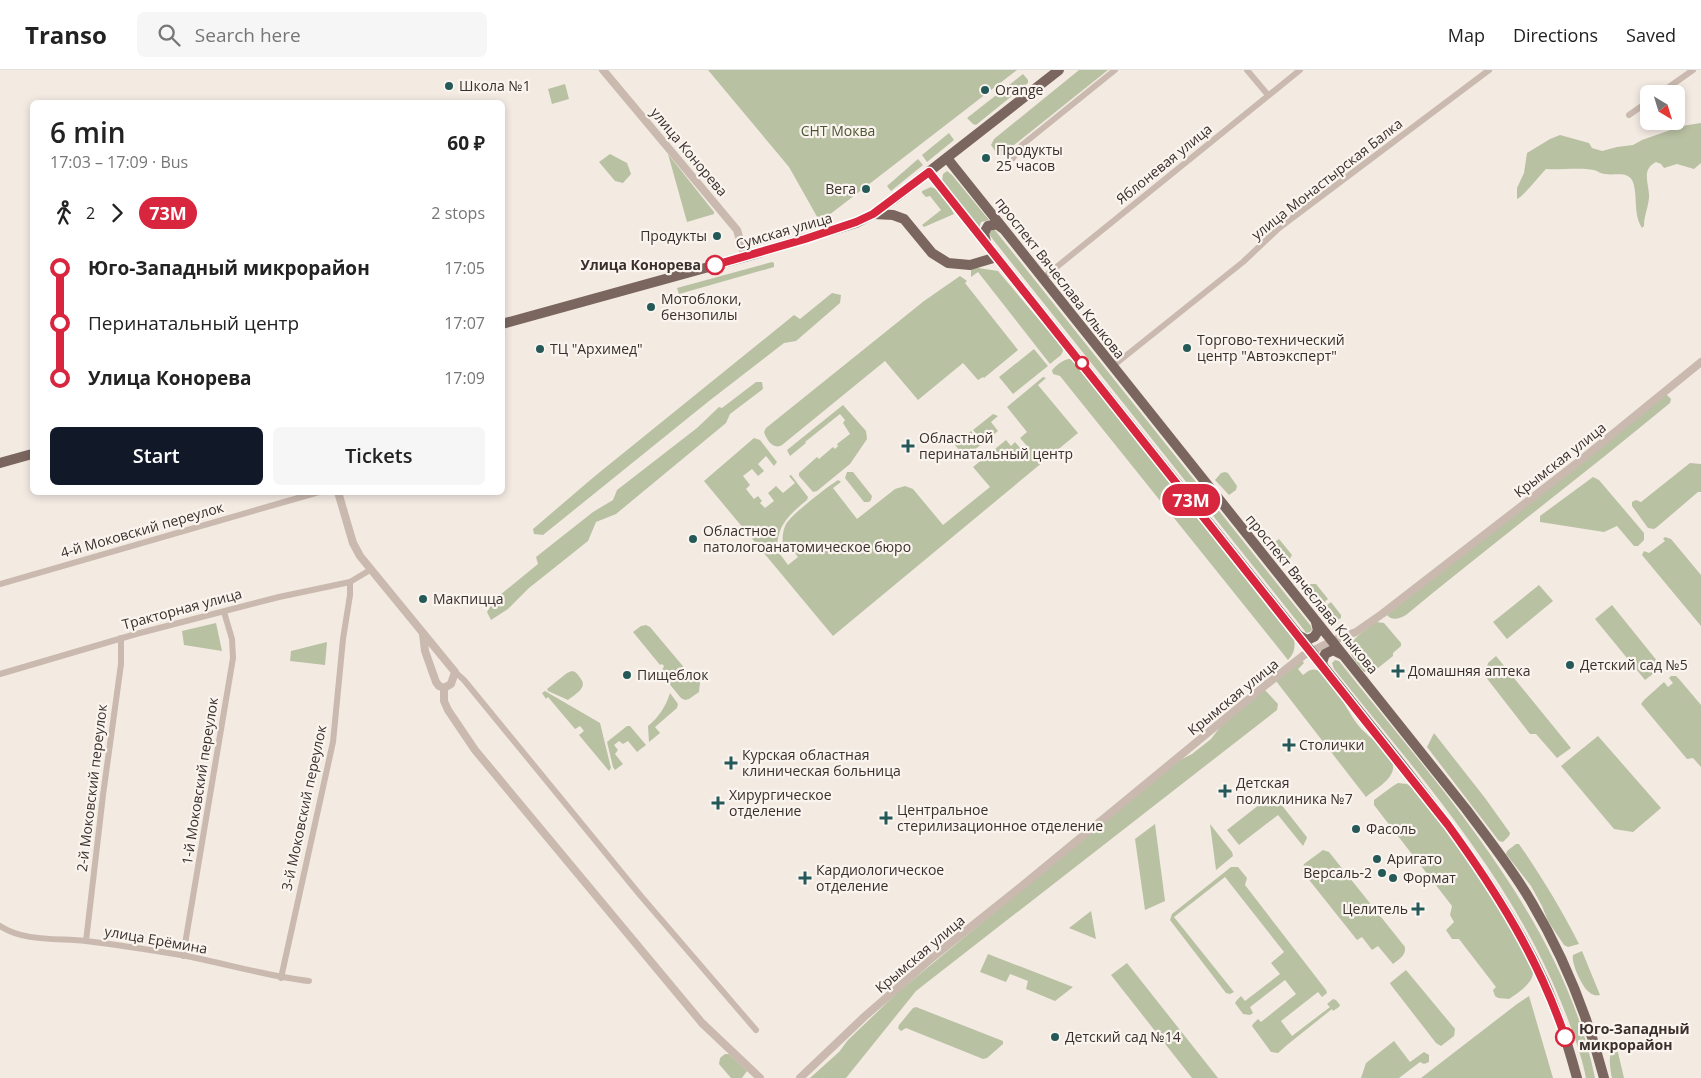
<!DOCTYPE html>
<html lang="en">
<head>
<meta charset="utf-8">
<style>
	:root { --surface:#fff; --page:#f6f6f6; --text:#222; --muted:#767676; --line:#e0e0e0; --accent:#111827 }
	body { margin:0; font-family:"Open Sans",sans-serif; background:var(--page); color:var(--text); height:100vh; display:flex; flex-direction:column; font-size:19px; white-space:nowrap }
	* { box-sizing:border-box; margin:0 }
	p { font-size:16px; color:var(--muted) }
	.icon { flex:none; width:28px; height:28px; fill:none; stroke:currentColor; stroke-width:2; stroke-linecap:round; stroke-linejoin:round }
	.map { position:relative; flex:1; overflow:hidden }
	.side { position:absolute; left:30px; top:30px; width:475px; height:395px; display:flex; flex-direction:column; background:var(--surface); border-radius:8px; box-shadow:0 2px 8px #0003 }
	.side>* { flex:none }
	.badge { padding:0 10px; border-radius:16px; font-size:18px; line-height:32px }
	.needle { width:32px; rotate:142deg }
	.controls { position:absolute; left:1640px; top:15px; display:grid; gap:10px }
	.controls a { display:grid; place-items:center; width:45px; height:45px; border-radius:8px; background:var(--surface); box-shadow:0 2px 8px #0003; font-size:25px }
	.map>.badge { position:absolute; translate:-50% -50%; box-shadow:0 0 0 2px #fff }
	.legs { display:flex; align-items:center; gap:8px; height:55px; padding:0 20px; font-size:16px }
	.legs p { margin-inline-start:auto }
	.summary { display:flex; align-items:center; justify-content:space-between; height:85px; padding:0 20px }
	h1 { font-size:28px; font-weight:600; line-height:38px }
	.button { display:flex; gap:10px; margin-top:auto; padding:10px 20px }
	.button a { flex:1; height:58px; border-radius:8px; background:var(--accent); color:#fff; font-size:20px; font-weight:600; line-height:58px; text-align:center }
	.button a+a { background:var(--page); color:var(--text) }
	ul { padding:0 20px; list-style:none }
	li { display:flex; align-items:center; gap:18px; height:55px; font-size:19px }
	li i { display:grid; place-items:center; width:8px; height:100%; margin:0 6px; background:currentColor }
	li i::after { content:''; width:12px; height:12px; margin:-6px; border:4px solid; border-radius:50%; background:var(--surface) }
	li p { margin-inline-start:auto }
	li:first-child i { background:linear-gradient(#0000 50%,currentColor 0) }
	li:last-child i { background:linear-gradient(currentColor 50%,#0000 0) }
	header { display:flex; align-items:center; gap:30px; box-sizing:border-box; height:70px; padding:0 25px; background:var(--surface); border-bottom:1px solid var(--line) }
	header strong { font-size:24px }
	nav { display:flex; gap:28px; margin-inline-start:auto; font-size:18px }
	.search { width:350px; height:45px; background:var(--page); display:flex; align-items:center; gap:12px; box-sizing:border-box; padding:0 18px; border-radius:8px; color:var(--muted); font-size:19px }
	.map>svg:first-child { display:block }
	.green { fill:#b9c1a3 }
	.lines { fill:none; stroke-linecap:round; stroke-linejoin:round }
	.minor { stroke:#cab9af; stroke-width:6 }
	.tertiary { stroke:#cab9af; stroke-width:8 }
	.primary { stroke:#7a665f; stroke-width:10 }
	.line-1-casing { stroke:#fff; stroke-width:11 }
	.line-1 { stroke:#d7263d; stroke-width:8 }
	.poi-dot { fill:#245958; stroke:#faf4ef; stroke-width:2 }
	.stop-1-dot { fill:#fff; stroke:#d7263d; stroke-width:2.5 }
	.labels { text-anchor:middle; stroke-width:4.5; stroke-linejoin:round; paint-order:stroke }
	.poi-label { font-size:14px; fill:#3a2f2c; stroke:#faf4ef; text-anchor:start }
	.park-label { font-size:14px; fill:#4c5731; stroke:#faf4ef }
	.street-label { font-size:14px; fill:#3a2f2c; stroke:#faf4ef }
	.stop-label { font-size:14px; font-weight:bold; fill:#3a2f2c; stroke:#faf4ef; text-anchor:end }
</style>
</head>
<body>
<header>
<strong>Transo</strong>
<div class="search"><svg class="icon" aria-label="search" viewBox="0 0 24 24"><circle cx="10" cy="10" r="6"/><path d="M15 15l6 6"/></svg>Search here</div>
<nav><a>Map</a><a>Directions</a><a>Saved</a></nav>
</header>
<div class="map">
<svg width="1701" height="1008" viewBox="0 0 1701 1008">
	<rect width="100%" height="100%" fill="#f3eae2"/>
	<g class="green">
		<polygon points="708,0 1017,0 820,152 789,97"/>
		<polygon points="1079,0 1108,0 999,87 991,75 994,69"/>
		<polygon points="1023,4 1028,10 1028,13 976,55 973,54 967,48"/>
		<polygon points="565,14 569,29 552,34 548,19"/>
		<path d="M1701,53v40l-7,6 -17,-5 -13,4 -3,-4 -5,-2c-16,8 -6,23 -7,36 -1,10 -5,18 -5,28l-2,2c-9,-14 -4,-31 -9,-46 -5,-12 -18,-6 -28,-8 -4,0 -7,-3 -11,-4 -14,-3 -34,0 -48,-1 -7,7 -22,27 -29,30v-11l7,-15 3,-20 23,-14 10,-4 29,8 3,5 10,3 15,-4 16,-2 9,-5 40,-14z"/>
		<polygon points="949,63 954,70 927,92 922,85"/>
		<polygon points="610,84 627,93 631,104 623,113 615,111 599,92"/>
		<polygon points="668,84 714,142 714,144 687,152"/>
		<polygon points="918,89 923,95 891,121 887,116"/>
		<polygon points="947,101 952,105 989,150 981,152 979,158 942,111 943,104"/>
		<path d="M931,117c12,4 17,16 23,27l-30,13 -2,-2 19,-15 -11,-14 -4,1 -4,-4v-2z"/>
		<polygon points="994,159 1311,556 1312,560 1310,562 1306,563 1304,560 991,167 989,163"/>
		<polygon points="772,192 774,193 774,197 679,224 677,218"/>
		<polygon points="972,197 998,201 1062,277 1063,281 1061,285 1050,294 978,202 971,207 971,198"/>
		<path d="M960,206l7,5 -2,2 53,67 -34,28 -1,-1 -5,3 -15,-17 -45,37 -33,-39 -103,84c-8,5 -15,-4 -18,-13l2,-4 158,-127z"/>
		<polygon points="832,223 841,225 840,233 796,271 784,273 709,331 543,465 534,464 533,459 595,406 794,245 800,249"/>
		<polygon points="1034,279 1048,296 1013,324 999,307"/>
		<path d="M1070,289l4,2 219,275c3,9 2,17 -5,24l-228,-284 -7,-2 -1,-4c4,-4 11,-11 18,-11z"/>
		<path d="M1043,307l3,1 -8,7 40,48 -245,203 -129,-155 50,-43 6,2 17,22 -3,4 -8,-10 -8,8 6,7 -6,5 -6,-7 -9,7 7,9 -4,4 8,10 4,-3 4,5 -2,2 5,5 9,-7 -6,-8 8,-7 7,7 12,-10 -6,-7 2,-1 17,22 -1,3c-18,15 -30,25 -30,50l11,15 10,-8 -9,-12 -3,2 -3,-3c-1,-7 0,-14 3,-20 7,-11 40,-36 52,-44l3,2 -8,6 24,31 38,-30 10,-3 8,3 30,36 47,-38 -17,-20 33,-27 5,6 4,-4 7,8 5,-4 -7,-8 7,-6 -20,-25z"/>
		<polygon points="756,312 762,312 763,319 730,344 726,353 616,444 596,452 588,471 529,518 508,539 491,550 487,542 495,529 538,494 536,487 593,442 613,430 617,420 697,358 719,337 722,338"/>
		<path d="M1666,324l5,5 -1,4c-87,72 -177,140 -264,212 -7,4 -14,6 -19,0z"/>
		<polygon points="843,335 866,361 867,369 850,394 817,421 813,422 799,406 799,403 817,387 819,389 833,377 835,379 838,376 837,374 850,364 843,353 845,350 840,344 805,372 806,373 790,386 787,380"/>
		<polygon points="993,344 998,346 991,352 998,361 984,372 973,360"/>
		<polygon points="971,361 982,374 965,387 955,375"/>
		<polygon points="1690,393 1701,394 1701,422 1698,422 1657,457 1654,459 1648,458 1632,436 1632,432 1636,430 1641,432"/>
		<polygon points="847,402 853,402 872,426 871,430 869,432 864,432 845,408"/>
		<polygon points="1225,402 1228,403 1237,416 1236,420 1229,425 1215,410 1221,403"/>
		<polygon points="1593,407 1599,410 1644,463 1644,470 1638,476 1634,476 1617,456 1604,462 1540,452 1540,446"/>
		<polygon points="1665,467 1671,469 1701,505 1701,556 1642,485 1644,481 1649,483 1665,471 1663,469"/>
		<polygon points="1279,469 1292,485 1287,494 1285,495 1264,476 1265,472 1271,475"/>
		<polygon points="1305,514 1316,514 1328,529 1316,539 1303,517"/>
		<polygon points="1539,515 1553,531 1507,569 1493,552"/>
		<polygon points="1331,532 1341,545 1341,548 1335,551 1326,550 1318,542"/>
		<polygon points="1612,535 1662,597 1645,610 1595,549"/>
		<path d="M1377,552l7,1 17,20v3l-8,7v3l-20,16h-9c-12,-15 -22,-23 -4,-38 6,-4 11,-9 17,-12z"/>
		<polygon points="216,553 222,581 184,575 182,561"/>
		<polygon points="646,555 650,557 687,601 693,604 700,613 699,622 689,629 685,630 681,628 662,605 661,603 664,596 662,594 660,595 633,562 641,556"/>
		<polygon points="327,572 325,595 290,591 291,581"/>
		<polygon points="1496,586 1571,678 1557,688 1536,664 1530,664 1485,606 1488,593"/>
		<path d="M1301,589l3,4 -6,6 5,6c4,-3 8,-7 14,-5 13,4 32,44 41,55 9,12 37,28 35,44 -2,12 -19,21 -27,28l-90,-116z"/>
		<path d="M1335,590l4,1c98,124 224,258 256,417h-9c-5,-26 -15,-51 -25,-76 -51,-126 -143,-228 -227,-333l-2,-6z"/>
		<path d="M572,601c5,1 6,4 9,8 7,9 -7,16 -13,21l-20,-9 -1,-2 20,-16z"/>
		<polygon points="1671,606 1676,606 1679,609 1701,635 1701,697 1693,688 1687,689 1641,634 1644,630 1664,612 1668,617 1673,613 1669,608"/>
		<polygon points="1265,620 1278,634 1277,640 916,921 846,1008 810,1008 839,982 848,970 898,922 1178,691 1192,684 1211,669 1221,656"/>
		<polygon points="545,621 600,653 611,698 609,701 579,665 584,661 580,656 575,659 548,627 546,629 542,623"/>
		<path d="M670,623l8,11 -1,4 -22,19 5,6 -11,9 -1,-16c11,-9 18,-20 22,-33z"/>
		<polygon points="627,656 630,656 646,675 637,682 628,671 623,674 619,671 614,675 618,680 615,684 623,694 615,700 613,697 607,672"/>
		<polygon points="1434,663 1485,728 1510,763 1509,766 1503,772 1499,771 1427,677"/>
		<polygon points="1598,666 1661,738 1633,762 1614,759 1561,696"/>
		<path d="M1398,713l9,1 5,3c39,49 76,99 106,154 5,8 14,20 15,30 1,12 -15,22 -24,28l-11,-1 -3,-2 -2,-6 3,-3 -37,-48h-7l-6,-9 8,-8 -4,-7 2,-9 -78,-101v-5l19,-14z"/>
		<polygon points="1273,724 1306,766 1307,768 1303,776 1278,745 1239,775 1227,760"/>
		<polygon points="1155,754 1165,831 1145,840 1135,769"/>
		<polygon points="1210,754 1232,782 1233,786 1216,800"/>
		<path d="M1516,774h3c22,32 43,66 60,100l-11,3 -4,-2 -16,-24 -6,-15 -11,-20 -25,-32 1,-3z"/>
		<path d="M1323,780l6,2 76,95c1,9 -6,12 -12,17l-15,-18 -6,4 -10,-13 -5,3 -55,-69 2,-7z"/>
		<polygon points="1231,797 1238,797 1247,808 1245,815 1326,920 1327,923 1322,927 1318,922 1281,951 1292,966 1330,937 1327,934 1333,929 1336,930 1340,935 1339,937 1333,941 1332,939 1287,975 1278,983 1271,982 1252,956 1253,954 1258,949 1261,952 1296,924 1285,910 1250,937 1253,943 1250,945 1243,944 1235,933 1237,930 1241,926 1245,931 1280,904 1271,893 1284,882 1225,807 1174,847 1234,922 1230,924 1226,923 1170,850 1172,844"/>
		<polygon points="1091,841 1096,869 1069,858"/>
		<path d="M1582,881l18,44c-4,1 -8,0 -11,-3 -7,-5 -18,-29 -16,-37z"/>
		<polygon points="988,884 1073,917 1055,931 1026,919 1028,911 1010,904 1006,912 980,902"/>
		<polygon points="1127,893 1218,1008 1192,1008 1111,905"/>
		<polygon points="1406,900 1455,959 1454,966 1441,976 1436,973 1391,915 1390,913"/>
		<polygon points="1529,926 1553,1008 1421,1008 1517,934"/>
		<polygon points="916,937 1003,971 1003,974 987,988 983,989 906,958 901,961 898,958 899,955 913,938"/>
		<polygon points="1394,971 1410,992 1424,982 1429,985 1429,992 1424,994 1420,992 1399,1008 1361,1008 1366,993"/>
		<path d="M1616,974l8,34h-12c-2,-12 -5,-25 4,-34z"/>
		<polygon points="725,984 729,984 747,1001 742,1008 731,1008 719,994 720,988"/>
	</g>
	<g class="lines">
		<g class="minor">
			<polyline points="1247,0 1268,25"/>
			<polyline points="1659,24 1693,0"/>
			<polyline points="1629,45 1649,31"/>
			<polyline points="1013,88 1022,75 1115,0"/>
			<polyline points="1043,208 1300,0"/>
			<polyline points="1113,296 1243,192 1279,158 1489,0"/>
			<polyline points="0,514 319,422"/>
			<polyline points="455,602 464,610 640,825 756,960"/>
			<polyline points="0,604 136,564 279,527 350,512 370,500"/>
			<path d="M0,856c24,16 58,12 86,15 32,4 64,9 95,14 43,8 85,21 128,26"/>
			<polyline points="86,871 103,725 121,594 121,568"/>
			<polyline points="183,886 233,588 232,569 224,542"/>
			<polyline points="281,908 333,672 343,569 350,525 350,512"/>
		</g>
		<g class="tertiary">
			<polyline points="603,0 737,160 745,187"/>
			<polyline points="338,422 353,473 360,486 455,602 451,614 444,618"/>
			<polyline points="423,564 425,581 436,612 439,616 444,618"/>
			<polyline points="444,618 444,631 448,640 475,680 702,953 760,1008"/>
			<polyline points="800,1008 864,947 933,887 1022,816 1267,614 1304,585 1332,571 1356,562 1382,544 1577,393 1701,292"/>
		</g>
		<g class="primary">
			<path d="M947,88l519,651c23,31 47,61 66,94 32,54 56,114 72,175"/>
			<path d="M929,102l477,598c51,66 102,133 138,211 14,31 24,64 33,97"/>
			<polyline points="874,144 893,145 904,149 932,183 948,193 970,195 997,187"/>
			<polyline points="986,172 984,163 988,156 997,154 1002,158"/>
			<polyline points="502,254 745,187 856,153 873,144 894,129 1059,0"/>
			<polyline points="0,393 32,384"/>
			<polyline points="1300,566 1307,570 1314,567 1318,561 1316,552"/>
			<polyline points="1324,598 1322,593 1325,584 1333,580 1341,584"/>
		</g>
	</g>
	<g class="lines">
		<defs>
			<path id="line-1" d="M715,195l90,-26 51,-17 17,-8 56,-42 519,653c48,66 91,134 117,212"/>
		</defs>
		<use href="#line-1" class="line-1-casing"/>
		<use href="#line-1" class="line-1"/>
	</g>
	<g class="poi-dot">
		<circle cx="449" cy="16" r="5"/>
		<circle cx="985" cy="20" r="5"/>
		<circle cx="986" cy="88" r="5"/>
		<circle cx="866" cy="119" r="5"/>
		<circle cx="717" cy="166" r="5"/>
		<circle cx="651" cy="237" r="5"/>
		<circle cx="1187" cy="278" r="5"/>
		<circle cx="540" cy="279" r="5"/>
		<path d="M905.5 368.5h5v5h5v5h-5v5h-5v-5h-5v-5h5z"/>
		<circle cx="693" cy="469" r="5"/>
		<circle cx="423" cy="529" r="5"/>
		<circle cx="1570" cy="595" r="5"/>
		<path d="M1395.5 593.5h5v5h5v5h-5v5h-5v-5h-5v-5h5z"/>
		<circle cx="627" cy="605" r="5"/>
		<path d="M1286.5 667.5h5v5h5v5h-5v5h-5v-5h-5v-5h5z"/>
		<path d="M728.5 685.5h5v5h5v5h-5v5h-5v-5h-5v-5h5z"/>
		<path d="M1222.5 713.5h5v5h5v5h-5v5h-5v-5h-5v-5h5z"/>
		<path d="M715.5 725.5h5v5h5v5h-5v5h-5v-5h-5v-5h5z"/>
		<path d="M883.5 740.5h5v5h5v5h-5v5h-5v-5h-5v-5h5z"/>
		<circle cx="1356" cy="759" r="5"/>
		<circle cx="1377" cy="789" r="5"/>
		<circle cx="1382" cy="803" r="5"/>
		<path d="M802.5 800.5h5v5h5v5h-5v5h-5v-5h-5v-5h5z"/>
		<circle cx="1393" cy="808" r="5"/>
		<path d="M1415.5 831.5h5v5h5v5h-5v5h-5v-5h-5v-5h5z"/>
		<circle cx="1055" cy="967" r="5"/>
	</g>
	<g class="stop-1-dot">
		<circle cx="715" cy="195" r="9"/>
		<circle cx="1082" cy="293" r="6"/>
		<circle cx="1565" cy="967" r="9"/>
	</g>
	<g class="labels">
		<g class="poi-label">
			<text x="459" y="21">Школа №1</text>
			<text x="995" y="25">Orange</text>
			<text x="996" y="85">Продукты<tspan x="996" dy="16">25 часов</tspan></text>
			<text x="856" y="124" text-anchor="end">Вега</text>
			<text x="707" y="171" text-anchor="end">Продукты</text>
			<text x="661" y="234">Мотоблоки,<tspan x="661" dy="16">бензопилы</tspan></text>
			<text x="1197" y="275">Торгово-технический<tspan x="1197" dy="16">центр "Автоэксперт"</tspan></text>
			<text x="550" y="284">ТЦ "Архимед"</text>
			<text x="919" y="373">Областной<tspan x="919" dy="16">перинатальный центр</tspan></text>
			<text x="703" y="466">Областное<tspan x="703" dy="16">патологоанатомическое бюро</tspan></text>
			<text x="433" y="534">Макпицца</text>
			<text x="1580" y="600">Детский сад №5</text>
			<text x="1408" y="606">Домашняя аптека</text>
			<text x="637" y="610">Пищеблок</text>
			<text x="1299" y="680">Столички</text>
			<text x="742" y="690">Курская областная<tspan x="742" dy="16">клиническая больница</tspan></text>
			<text x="1236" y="718">Детская<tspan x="1236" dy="16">поликлиника №7</tspan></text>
			<text x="729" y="730">Хирургическое<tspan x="729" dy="16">отделение</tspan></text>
			<text x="897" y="745">Центральное<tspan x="897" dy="16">стерилизационное отделение</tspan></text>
			<text x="1366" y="764">Фасоль</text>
			<text x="1387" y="794">Аригато</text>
			<text x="816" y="805">Кардиологическое<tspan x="816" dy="16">отделение</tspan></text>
			<text x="1372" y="808" text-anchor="end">Версаль-2</text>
			<text x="1403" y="813">Формат</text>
			<text x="1408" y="844" text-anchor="end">Целитель</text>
			<text x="1065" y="972">Детский сад №14</text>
		</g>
		<g class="park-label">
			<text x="838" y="66">СНТ Моква</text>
		</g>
		<g class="street-label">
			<text transform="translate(689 82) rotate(50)" y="5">улица Конорева</text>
			<text transform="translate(1164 94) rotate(-39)" y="5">Яблоневая улица</text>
			<text transform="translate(1327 109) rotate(-38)" y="5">улица Монастырская Балка</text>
			<text transform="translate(784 161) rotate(-16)" y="5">Сумская улица</text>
			<text transform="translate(1060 208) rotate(52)" y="5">проспект Вячеслава Клыкова</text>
			<text transform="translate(1560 390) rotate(-38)" y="5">Крымская улица</text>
			<text transform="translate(142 460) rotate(-16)" y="5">4-й Моковский переулок</text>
			<text transform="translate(1312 524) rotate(51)" y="5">проспект Вячеслава Клыкова</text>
			<text transform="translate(182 539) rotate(-15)" y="5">Тракторная улица</text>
			<text transform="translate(1233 627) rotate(-39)" y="5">Крымская улица</text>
			<text transform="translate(200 711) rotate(-81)" y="5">1-й Моковский переулок</text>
			<text transform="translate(92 718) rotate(-83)" y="5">2-й Моковский переулок</text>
			<text transform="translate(304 738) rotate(-78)" y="5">3-й Моковский переулок</text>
			<text transform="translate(156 870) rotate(10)" y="5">улица Ерёмина</text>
			<text transform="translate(920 884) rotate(-40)" y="5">Крымская улица</text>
		</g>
		<g class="stop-label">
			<text x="701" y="200">Улица Конорева</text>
			<text x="1579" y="964" text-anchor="start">Юго-Западный<tspan x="1579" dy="16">микрорайон</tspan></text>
		</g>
	</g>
</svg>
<div class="controls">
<a><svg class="needle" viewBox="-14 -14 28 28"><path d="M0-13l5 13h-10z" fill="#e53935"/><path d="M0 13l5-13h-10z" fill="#767676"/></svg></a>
</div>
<b class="badge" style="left:1191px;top:430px;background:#d7263d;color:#fff">73М</b>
<section class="side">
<div class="summary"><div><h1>6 min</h1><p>17:03 – 17:09 · Bus</p></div><b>60 ₽</b></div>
<div class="legs"><svg class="icon" aria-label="walk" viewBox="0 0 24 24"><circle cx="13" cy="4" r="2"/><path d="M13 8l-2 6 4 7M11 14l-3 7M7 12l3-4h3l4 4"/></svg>2<svg class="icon" aria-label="forward" viewBox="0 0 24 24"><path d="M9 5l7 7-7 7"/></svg><b class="badge" style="background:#d7263d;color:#fff">73М</b><p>2 stops</p></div>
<ul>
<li><i style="color:#d7263d"></i><b>Юго-Западный микрорайон</b><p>17:05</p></li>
<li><i style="color:#d7263d"></i><span>Перинатальный центр</span><p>17:07</p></li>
<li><i style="color:#d7263d"></i><b>Улица Конорева</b><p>17:09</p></li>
</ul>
<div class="button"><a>Start</a><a>Tickets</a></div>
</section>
</div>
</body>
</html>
